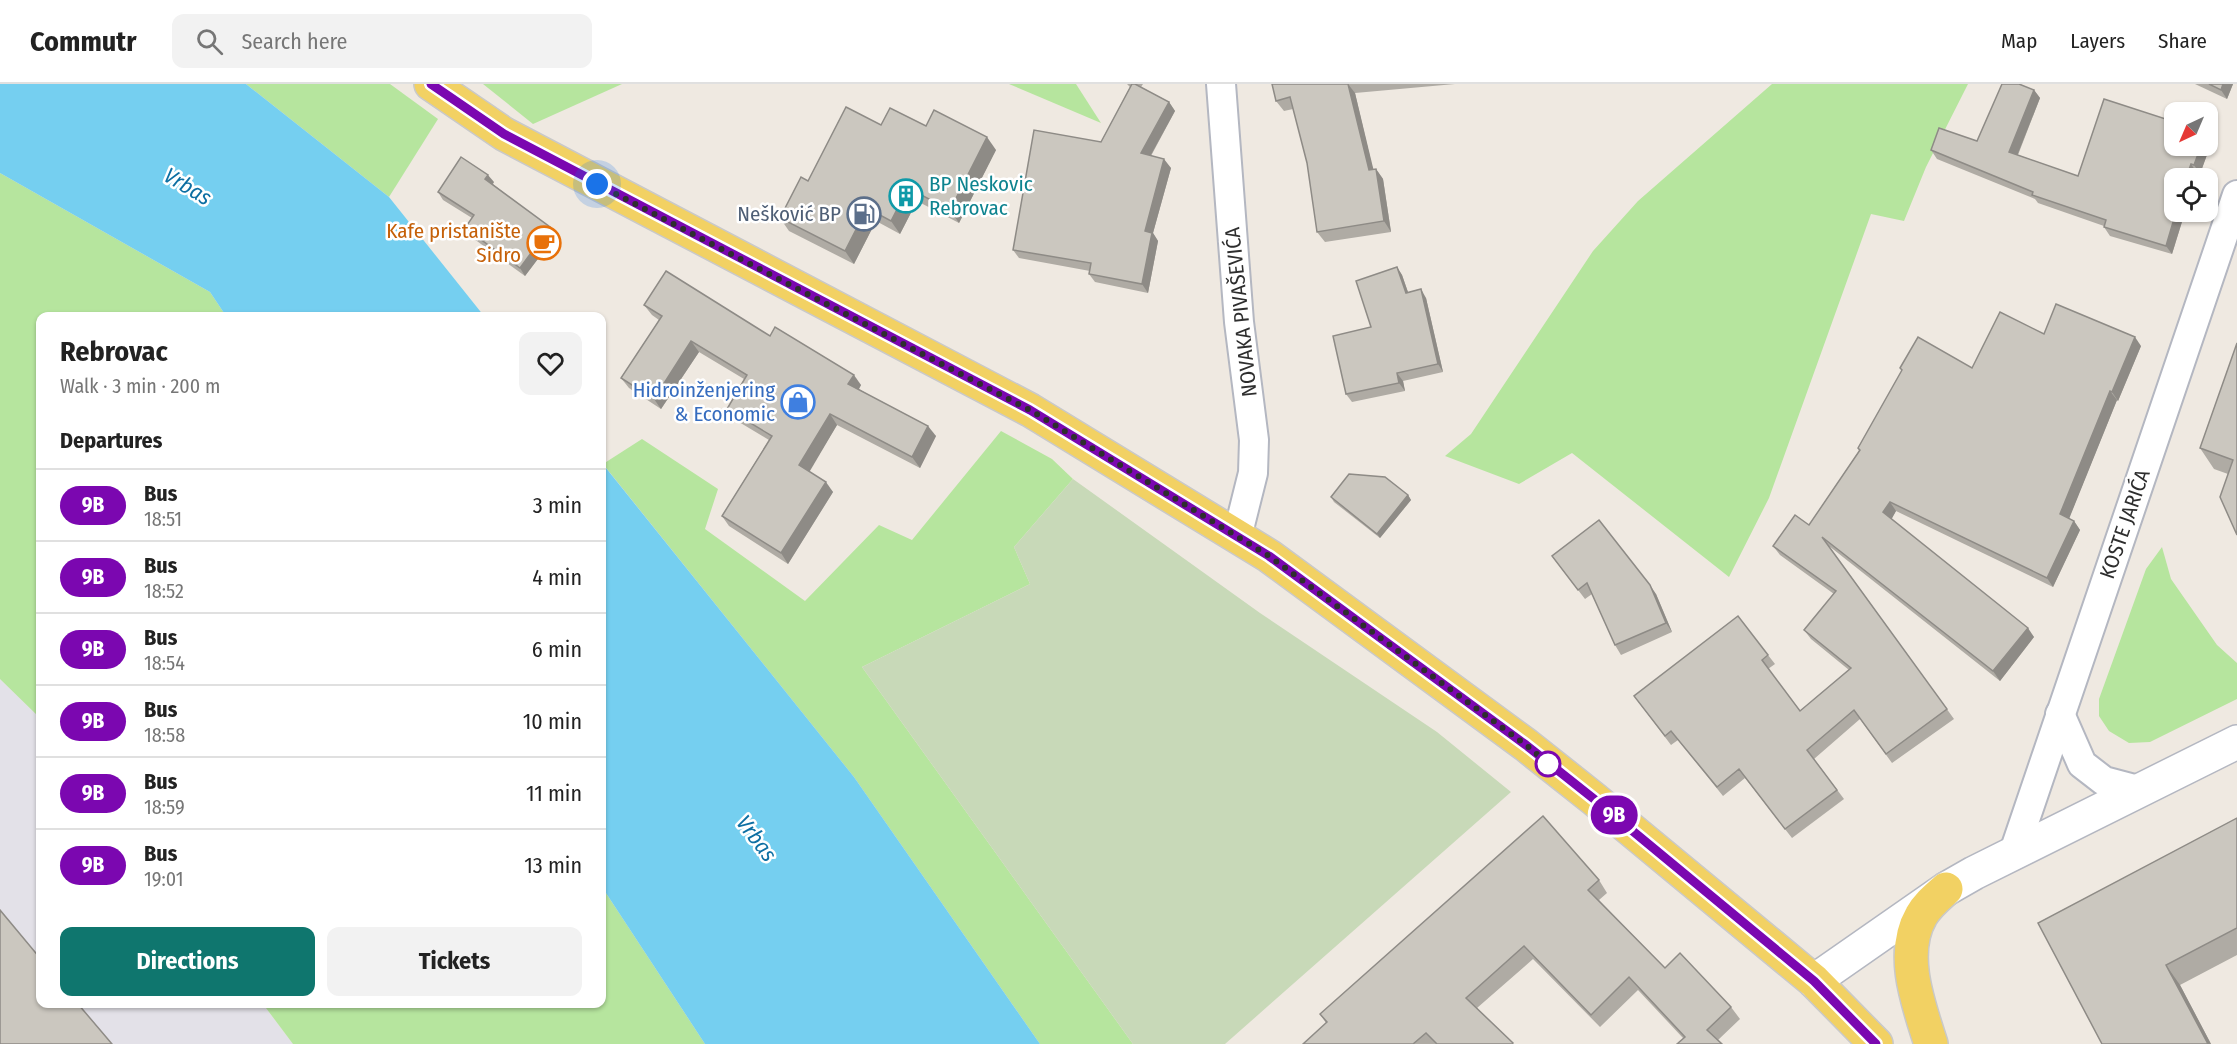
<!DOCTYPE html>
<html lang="en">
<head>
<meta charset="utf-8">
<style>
	:root { --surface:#fff; --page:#f2f2f2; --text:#222; --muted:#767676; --line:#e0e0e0; --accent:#0f766e }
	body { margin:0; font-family:"Fira Sans Condensed",sans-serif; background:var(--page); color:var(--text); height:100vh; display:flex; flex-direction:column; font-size:22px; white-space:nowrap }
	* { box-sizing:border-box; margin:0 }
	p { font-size:20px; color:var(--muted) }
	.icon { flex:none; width:33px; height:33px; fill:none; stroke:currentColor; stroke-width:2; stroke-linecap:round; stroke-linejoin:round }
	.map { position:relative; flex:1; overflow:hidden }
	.details { position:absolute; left:36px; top:228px; width:570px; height:696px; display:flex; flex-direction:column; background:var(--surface); border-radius:12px; box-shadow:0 2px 4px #0004 }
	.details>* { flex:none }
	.badge { padding:0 12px; border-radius:20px; font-size:21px; line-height:39px }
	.needle { width:39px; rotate:224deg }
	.buttons { position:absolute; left:2164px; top:18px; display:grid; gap:12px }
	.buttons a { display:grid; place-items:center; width:54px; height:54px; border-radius:12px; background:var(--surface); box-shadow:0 2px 4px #0004; font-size:30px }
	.you { position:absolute; width:30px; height:30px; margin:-15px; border:4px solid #fff; border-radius:50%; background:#1a73e8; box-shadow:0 0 0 9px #1a73e833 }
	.map>.badge { position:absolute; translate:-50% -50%; box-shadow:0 0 0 3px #fff }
	h2 { padding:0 24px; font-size:22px; line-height:54px }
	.round { display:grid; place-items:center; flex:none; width:63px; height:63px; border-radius:12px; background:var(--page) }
	.summary { display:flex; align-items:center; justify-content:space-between; height:102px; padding:0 24px }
	h1 { font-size:28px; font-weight:700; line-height:45px }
	.cta { display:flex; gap:12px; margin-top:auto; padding:12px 24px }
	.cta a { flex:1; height:69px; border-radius:12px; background:var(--accent); color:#fff; font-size:24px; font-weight:700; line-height:69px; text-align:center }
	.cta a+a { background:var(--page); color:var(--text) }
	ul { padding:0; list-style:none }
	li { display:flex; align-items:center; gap:18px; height:72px; padding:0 24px; border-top:2px solid var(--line) }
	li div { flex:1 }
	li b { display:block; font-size:22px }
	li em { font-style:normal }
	li .badge { min-width:66px; font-weight:700; text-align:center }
	header { display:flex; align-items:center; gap:36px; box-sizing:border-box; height:84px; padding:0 30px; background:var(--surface); border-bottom:2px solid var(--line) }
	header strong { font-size:28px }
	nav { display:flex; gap:33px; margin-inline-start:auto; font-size:21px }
	.search { width:420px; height:54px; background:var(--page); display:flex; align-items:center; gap:15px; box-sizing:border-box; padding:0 21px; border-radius:12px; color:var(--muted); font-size:22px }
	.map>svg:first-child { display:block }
	.industrial { fill:#e3e1e8 }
	.green { fill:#b6e59e }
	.cemetery { fill:#c8d9b8 }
	.water { fill:#75cff0 }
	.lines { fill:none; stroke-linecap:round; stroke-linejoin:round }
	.street-casing { stroke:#b4b7c1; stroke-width:32 }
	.secondary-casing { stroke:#b4b7c1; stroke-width:36 }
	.primary-casing { stroke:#c9c9c9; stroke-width:36 }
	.street { stroke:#fff; stroke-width:28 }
	.secondary { stroke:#fff; stroke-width:33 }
	.primary { stroke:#f2d163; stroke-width:33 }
	.wall { fill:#afaba4 }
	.shaded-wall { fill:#8e8b86 }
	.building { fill:#cbc7bf; stroke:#8e8b86; stroke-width:1.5 }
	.line-casing { stroke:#fff; stroke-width:14 }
	.line { stroke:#7b07b0; stroke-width:9 }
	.walk { stroke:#2e2e2e; stroke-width:6; stroke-dasharray:0 10.8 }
	.stop-dot { fill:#fff; stroke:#7b07b0; stroke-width:3 }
	.labels { text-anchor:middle; stroke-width:5; stroke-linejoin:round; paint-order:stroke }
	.culture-label { font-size:21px; fill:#0d838f; stroke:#fff; text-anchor:start }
	.service-label { font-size:21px; fill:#4e5e75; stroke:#fff; text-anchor:end }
	.food-label { font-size:21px; fill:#c56008; stroke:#fff; text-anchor:end }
	.street-label { font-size:21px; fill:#2e2e2e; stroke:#fff }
	.shop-label { font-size:21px; fill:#366cbe; stroke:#fff; text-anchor:end }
	.water-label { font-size:22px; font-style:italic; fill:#0d6fa3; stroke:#fff }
</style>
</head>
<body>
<header>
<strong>Commutr</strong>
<div class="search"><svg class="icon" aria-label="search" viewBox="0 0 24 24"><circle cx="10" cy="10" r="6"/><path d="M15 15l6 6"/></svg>Search here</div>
<nav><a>Map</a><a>Layers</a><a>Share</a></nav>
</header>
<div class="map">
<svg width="2237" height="960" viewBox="0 0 2237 960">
	<rect width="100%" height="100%" fill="#efe9e1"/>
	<polygon class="industrial" points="0,595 40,634 40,920 263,920 293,960 0,960"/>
	<g class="green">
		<polygon points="246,0 390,0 438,35 389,113"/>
		<polygon points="483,0 622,0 533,40"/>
		<polygon points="1009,0 1076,0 1101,39"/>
		<polygon points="1772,0 1968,0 1926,83 1904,137 1871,130 1769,414 1729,493 1572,369 1519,400 1445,372 1471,350 1593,167 1638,117"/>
		<polygon points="0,89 210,208 226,232 40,232 40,634 0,595"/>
		<polygon points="1001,347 1052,375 1073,395 1014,463 1030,500 862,583 1133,960 1040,960 854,693 603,380 642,355 718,405 705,445 805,517 879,441 912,456"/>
		<polygon points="2162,463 2171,495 2217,561 2237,579 2237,615 2150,658 2129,659 2109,647 2099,632 2099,615 2146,485"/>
		<polygon points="602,803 705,960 293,960 263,920 602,920"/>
	</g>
	<polygon class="cemetery" points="1073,395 1260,529 1437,648 1511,708 1225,960 1133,960 862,583 1030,500 1014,463"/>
	<g class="water">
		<polygon points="0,0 246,0 389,113 484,232 226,232 210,208 0,89"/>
		<polygon points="602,379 854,693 1040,960 705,960 602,803"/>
	</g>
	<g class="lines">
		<defs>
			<g id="street">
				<polyline points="1221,0 1239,238 1254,356 1253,389 1237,453"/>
				<polyline points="2060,630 2082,680 2104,697 2138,706"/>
				<polyline points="2014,768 2237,111"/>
			</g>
			<polyline id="secondary" points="1814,897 1946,805 1974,789 2237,658"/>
			<g id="primary">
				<polyline points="431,0 504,50 1030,326 1269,472 1526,661 1594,715 1814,897 1876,960"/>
				<path d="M1931,960c-12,-38 -32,-90 -10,-128 6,-11 16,-19 25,-27"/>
			</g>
		</defs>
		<use href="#street" class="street-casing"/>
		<use href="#secondary" class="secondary-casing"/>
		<use href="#primary" class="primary-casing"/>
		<use href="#street" class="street"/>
		<use href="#secondary" class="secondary"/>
		<use href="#primary" class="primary"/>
	</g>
	<g class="wall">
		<polygon points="1127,0 1143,0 1141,3 1169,18 1175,27 1151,72 1171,84 1153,149 1158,157 1148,209 1095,198 1089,190 1090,187 1019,174 1013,166 1101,58 1130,3"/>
		<polygon points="1272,0 1455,0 1355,9 1373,86 1376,85 1383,95 1391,148 1325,158 1317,148 1307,79 1293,25 1284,27 1276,17"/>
		<polygon points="2195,0 2233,0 2227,15"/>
		<polygon points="2034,6 2040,14 2018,71 2078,92 2208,62 2208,51 2212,57 2200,90 2197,89 2175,128 2185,128 2172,170 2110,152 2104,143 2104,142 2038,119 2035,115 1937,75 1931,66 1977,57"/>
		<polygon points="881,41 926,42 996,66 959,139 917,117 900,150 876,137 854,180 789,147 780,134 808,97"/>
		<polygon points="494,98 493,100 556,151 525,192 470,152 465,144 472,134 443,116 438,108"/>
		<polygon points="1397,183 1402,191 1408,208 1426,214 1443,288 1403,297 1405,307 1352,318 1346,310 1371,243"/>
		<polygon points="644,221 770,252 861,301 859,305 936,352 920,384 837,341 809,387 833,408 788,480 729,442 722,432 769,356 734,335 727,325 744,295 699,268 661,325 629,304 621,294 659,236 652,231"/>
		<polygon points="2044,250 2141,262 2118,317 2117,316 2069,434 2074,437 2080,446 2053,503 1896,427 1891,435 2034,553 2000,597 1829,462 1954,635 1892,679 1860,635 1814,675 1844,715 1792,754 1745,694 1723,712 1678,656 1671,661 1634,612 1768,571 1775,580 1768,585 1800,627 1849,586 1811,555 1804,546 1834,510 1780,471 1773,462 1809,441 1859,367 1858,364 1902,287 1900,284 1972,284"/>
		<polygon points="2237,259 2237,451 2228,390 2214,385 2200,364"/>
		<polygon points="1408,411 1411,416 1380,454 1334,418 1331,413"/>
		<polygon points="1552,472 1656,510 1672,548 1621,571 1615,561 1592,510 1585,515"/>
		<polygon points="2237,734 2237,871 2180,901 2211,960 2102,960"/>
		<polygon points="1599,796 1607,809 1599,816 1665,884 1731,923 1740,935 1718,956 1683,954 1638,906 1600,943 1533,875 1477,924 1513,960 1304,960 1326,939 1320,930"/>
	</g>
	<g class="shaded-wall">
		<polygon points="1348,0 1355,9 1376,96 1369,86"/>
		<polygon points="2223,0 2233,0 2227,15 2221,6"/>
		<polygon points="2034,6 2040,14 2015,77 2009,68"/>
		<polygon points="1169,18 1175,27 1147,78 1141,69"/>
		<polygon points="2208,51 2212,57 2200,90 2194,81 2201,62 2208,62"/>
		<polygon points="987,53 996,66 959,139 950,126"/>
		<polygon points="1164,75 1171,84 1153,149 1158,157 1148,209 1142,200 1145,147"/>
		<polygon points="2191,80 2197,89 2195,94 2186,94"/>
		<polygon points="1376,85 1383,95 1391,148 1384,137"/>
		<polygon points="488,91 494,98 491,102 485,95"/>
		<polygon points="908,104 917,117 900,150 891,137"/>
		<polygon points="867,124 876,137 854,180 845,167"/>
		<polygon points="2176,128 2185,128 2172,170 2166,162"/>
		<polygon points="550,143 556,151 525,192 520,184"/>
		<polygon points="1397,183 1402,191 1411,217 1406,209"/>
		<polygon points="1421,205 1426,214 1443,288 1438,280"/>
		<polygon points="2135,253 2141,262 2118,317 2112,308"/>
		<polygon points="691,257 699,268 661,325 654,315"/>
		<polygon points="1397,289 1403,297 1405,307 1399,299"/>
		<polygon points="854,291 861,301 856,310 848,300"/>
		<polygon points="2110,307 2117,316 2067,440 2060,430"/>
		<polygon points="830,330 837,341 807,392 799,381"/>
		<polygon points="928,342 936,352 920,384 912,373"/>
		<polygon points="826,398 833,408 788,480 781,469"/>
		<polygon points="1408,411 1411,416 1380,454 1377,450"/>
		<polygon points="1890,418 1896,427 1890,438 1883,428"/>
		<polygon points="2074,437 2080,446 2053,503 2047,494"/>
		<polygon points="1650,501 1656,510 1672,548 1666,539"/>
		<polygon points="2028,544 2034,553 2000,597 1993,587"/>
		<polygon points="2166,881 2180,901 2211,960 2208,960"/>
	</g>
	<g class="building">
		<polygon points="1132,0 1135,0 1169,18 1141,69 1164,75 1145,147 1152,149 1142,200 1089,190 1091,179 1013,166 1034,46 1101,58"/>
		<polygon points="1272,0 1348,0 1369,86 1376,85 1384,137 1317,148 1307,79 1290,13 1276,17"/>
		<polygon points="2002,0 2019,0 2034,6 2009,68 2078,92 2104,15 2175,38 2175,62 2201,62 2194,81 2191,80 2186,94 2175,94 2175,128 2176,128 2166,162 2104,143 2106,136 2032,111 2033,108 1931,66 1939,44 1977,57"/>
		<polygon points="2209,0 2223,0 2221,6"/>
		<polygon points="846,23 881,41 890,24 926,42 934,26 987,53 950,126 908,104 891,137 867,124 845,167 780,134 801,93 808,97"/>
		<polygon points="461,73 488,91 485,95 550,143 520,184 465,144 474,131 438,108"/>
		<polygon points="1397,183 1406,209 1421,205 1438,280 1397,289 1399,299 1346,310 1333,252 1371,243 1356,197"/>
		<polygon points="666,187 770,252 775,243 854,291 848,300 928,342 912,373 830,330 799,381 826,398 781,469 722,432 772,352 727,325 747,291 691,257 654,315 621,294 662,232 644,221"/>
		<polygon points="2056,220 2135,253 2112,308 2110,307 2060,430 2074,437 2047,494 1890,418 1883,428 2028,544 1993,587 1822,453 1947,625 1886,670 1854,626 1807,666 1837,706 1785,745 1739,685 1717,703 1671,647 1665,652 1634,612 1738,532 1768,571 1762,576 1800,627 1851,584 1804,546 1836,507 1773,462 1795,431 1809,441 1860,366 1858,364 1902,286 1900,284 1918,253 1972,284 2000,228 2044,250"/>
		<polygon points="2237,259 2237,451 2220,413 2233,376 2200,364"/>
		<polygon points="1349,390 1385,393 1408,411 1377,450 1331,413"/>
		<polygon points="1599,436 1650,501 1666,539 1615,561 1587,499 1578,506 1552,472"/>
		<polygon points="1543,732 1599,796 1588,806 1665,884 1680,869 1731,923 1707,946 1722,960 1677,960 1685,953 1629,893 1591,931 1524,862 1466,914 1513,959 1512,960 1437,960 1426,949 1413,960 1303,960 1327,938 1320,930"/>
		<polygon points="2237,734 2237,844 2166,881 2208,960 2102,960 2038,839"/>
		<polygon points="0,826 40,874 40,920 78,920 112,960 0,960"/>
	</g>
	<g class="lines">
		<defs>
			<polyline id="line" points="431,0 504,50 1030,326 1269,472 1526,661 1594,715 1814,897 1876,960"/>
		</defs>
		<use href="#line" class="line-casing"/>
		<use href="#line" class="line"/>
		<polyline class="walk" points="597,100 1030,326 1269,472 1526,661 1552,683 1548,680"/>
	</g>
	<defs>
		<symbol id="building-ring" viewBox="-11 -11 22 22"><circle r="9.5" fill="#fff" stroke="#0f9aa8" stroke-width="1.5"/><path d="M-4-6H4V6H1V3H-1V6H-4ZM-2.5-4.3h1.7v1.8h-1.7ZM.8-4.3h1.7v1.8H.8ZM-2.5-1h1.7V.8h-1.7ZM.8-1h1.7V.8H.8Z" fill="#0f9aa8"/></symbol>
		<symbol id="fuel-ring" viewBox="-11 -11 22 22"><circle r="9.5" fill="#fff" stroke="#5c6f8a" stroke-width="1.5"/><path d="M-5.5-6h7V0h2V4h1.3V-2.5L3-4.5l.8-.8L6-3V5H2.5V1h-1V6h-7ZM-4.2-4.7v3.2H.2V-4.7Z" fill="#5c6f8a"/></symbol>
		<symbol id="cafe-ring" viewBox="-11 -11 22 22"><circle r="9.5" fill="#fff" stroke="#e8710a" stroke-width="1.5"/><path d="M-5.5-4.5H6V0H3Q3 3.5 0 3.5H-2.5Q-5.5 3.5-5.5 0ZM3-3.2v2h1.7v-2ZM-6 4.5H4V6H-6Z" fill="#e8710a"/></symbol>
		<symbol id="shop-ring" viewBox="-11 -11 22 22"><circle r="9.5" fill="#fff" stroke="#3f7fe0" stroke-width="1.5"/><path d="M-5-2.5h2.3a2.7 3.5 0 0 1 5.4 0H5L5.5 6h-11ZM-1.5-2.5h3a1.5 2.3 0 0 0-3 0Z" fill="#3f7fe0"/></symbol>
	</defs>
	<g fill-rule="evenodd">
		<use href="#building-ring" x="887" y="93" width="38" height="38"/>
		<use href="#fuel-ring" x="845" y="111" width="38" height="38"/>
		<use href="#cafe-ring" x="525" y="140" width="38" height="38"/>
		<use href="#shop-ring" x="779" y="299" width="38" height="38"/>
	</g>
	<circle class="stop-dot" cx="1548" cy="680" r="12"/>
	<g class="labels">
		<g class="culture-label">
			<text x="929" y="107">BP Neskovic<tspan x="929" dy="24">Rebrovac</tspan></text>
		</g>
		<g class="service-label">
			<text x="841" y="137">Nešković BP</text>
		</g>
		<g class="food-label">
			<text x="521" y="154">Kafe pristanište<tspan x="521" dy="24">Sidro</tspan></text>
		</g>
		<g class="street-label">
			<text transform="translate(1241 228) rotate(-96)" y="7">NOVAKA PIVAŠEVIĆA</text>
			<text transform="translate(2125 440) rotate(-71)" y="7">KOSTE JARIĆA</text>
		</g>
		<g class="shop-label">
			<text x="775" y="313">Hidroinženjering<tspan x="775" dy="24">&amp; Economic</tspan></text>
		</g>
		<g class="water-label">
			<text transform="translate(188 102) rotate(31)" y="8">Vrbas</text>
			<text transform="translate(757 754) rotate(53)" y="8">Vrbas</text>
		</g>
	</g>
</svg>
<div class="buttons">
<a><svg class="needle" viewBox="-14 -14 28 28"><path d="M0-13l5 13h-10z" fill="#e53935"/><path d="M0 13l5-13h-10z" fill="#767676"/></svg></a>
<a><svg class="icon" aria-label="locate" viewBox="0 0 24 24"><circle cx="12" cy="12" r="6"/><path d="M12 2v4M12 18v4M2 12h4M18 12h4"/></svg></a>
</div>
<div class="you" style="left:597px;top:100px"></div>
<b class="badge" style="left:1614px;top:731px;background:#7b07b0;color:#fff">9B</b>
<section class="details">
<div class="summary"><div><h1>Rebrovac</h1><p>Walk · 3 min · 200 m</p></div><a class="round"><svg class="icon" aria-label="heart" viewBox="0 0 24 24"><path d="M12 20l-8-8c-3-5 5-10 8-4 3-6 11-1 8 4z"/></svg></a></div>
<h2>Departures</h2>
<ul>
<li><span class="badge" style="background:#7b07b0;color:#fff">9B</span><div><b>Bus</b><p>18:51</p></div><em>3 min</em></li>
<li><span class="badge" style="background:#7b07b0;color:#fff">9B</span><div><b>Bus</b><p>18:52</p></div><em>4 min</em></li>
<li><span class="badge" style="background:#7b07b0;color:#fff">9B</span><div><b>Bus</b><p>18:54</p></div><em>6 min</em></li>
<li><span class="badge" style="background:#7b07b0;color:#fff">9B</span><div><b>Bus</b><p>18:58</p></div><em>10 min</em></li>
<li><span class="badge" style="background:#7b07b0;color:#fff">9B</span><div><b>Bus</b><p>18:59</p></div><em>11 min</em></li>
<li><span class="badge" style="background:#7b07b0;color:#fff">9B</span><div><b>Bus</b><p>19:01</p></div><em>13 min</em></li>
</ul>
<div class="cta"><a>Directions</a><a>Tickets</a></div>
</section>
</div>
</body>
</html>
